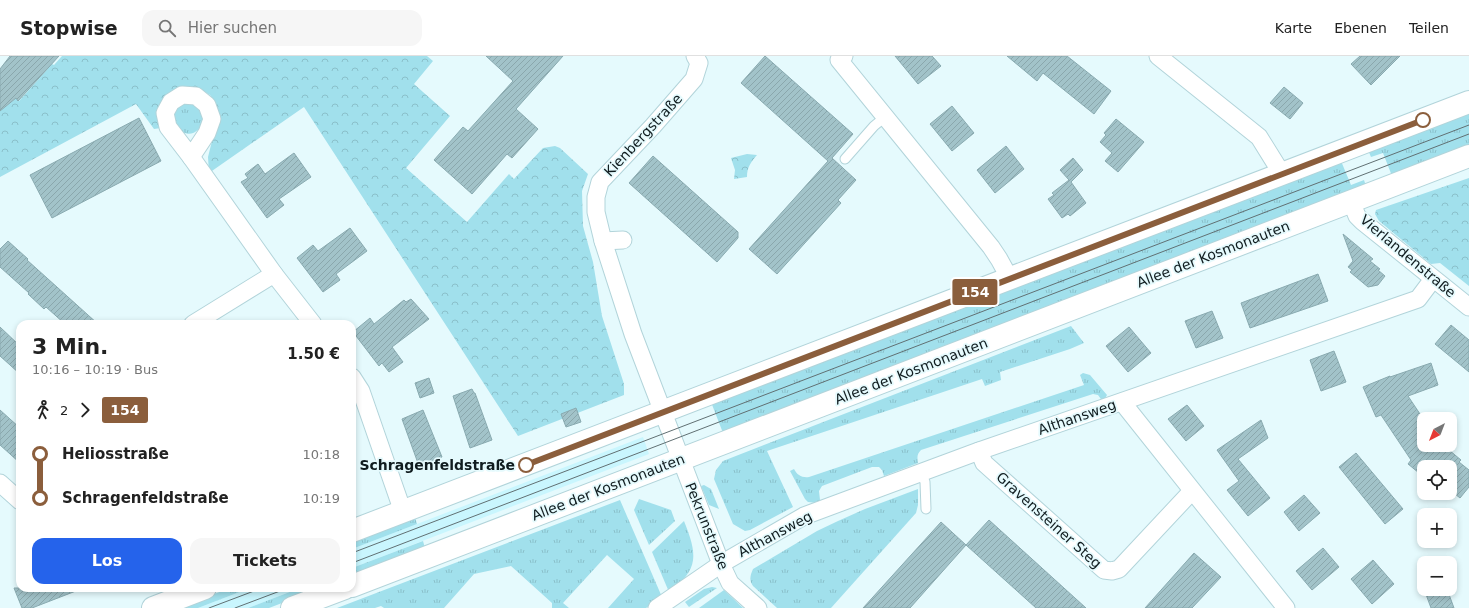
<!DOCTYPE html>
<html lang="de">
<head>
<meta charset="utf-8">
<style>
	:root { --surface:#fff; --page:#f6f6f6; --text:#222; --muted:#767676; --line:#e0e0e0; --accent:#2563eb }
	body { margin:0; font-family:"DejaVu Sans",sans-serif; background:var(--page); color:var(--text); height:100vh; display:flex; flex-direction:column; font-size:15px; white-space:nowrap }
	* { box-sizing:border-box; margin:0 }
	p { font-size:13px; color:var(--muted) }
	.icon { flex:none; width:22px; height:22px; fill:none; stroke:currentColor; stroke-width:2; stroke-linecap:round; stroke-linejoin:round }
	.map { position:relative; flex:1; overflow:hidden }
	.drawer { position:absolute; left:16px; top:264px; width:340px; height:272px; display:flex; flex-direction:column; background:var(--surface); border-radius:12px; box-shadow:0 2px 6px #0003 }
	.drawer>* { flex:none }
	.badge { padding:0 8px; border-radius:3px; font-size:14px; line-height:26px }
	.needle { width:26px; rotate:222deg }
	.buttons { position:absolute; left:1417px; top:356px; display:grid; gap:8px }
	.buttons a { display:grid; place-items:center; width:40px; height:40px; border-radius:8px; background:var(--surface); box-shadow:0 2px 6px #0003; font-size:20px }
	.map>.badge { position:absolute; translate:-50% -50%; box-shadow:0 0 0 2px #fff }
	.legs { display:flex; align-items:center; gap:6px; height:44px; padding:0 16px; font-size:13px }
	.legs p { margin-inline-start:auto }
	.head { display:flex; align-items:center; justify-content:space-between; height:68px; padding:0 16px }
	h1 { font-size:22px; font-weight:600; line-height:30px }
	.cta { display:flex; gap:8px; margin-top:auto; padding:8px 16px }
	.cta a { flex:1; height:46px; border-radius:12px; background:var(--accent); color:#fff; font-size:16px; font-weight:600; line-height:46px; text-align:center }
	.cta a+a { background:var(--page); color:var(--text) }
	ul { padding:0 16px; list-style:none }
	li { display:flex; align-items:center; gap:14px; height:44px; font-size:15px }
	li i { display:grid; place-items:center; width:6px; height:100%; margin:0 5px; background:currentColor }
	li i::after { content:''; width:10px; height:10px; margin:-5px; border:3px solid; border-radius:50%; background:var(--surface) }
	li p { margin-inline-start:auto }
	li:first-child i { background:linear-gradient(#0000 50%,currentColor 0) }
	li:last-child i { background:linear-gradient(currentColor 50%,#0000 0) }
	header { display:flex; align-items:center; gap:24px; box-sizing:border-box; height:56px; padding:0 20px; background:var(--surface); border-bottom:1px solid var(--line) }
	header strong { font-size:19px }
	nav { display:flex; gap:22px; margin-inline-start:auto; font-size:14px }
	.search { width:280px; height:36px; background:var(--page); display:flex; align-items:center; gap:10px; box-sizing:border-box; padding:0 14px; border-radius:12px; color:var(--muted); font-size:15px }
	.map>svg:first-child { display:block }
	.built { fill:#c9f6fe }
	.grass { fill:url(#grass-tufts) }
	.park { fill:url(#park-crowns) }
	.building { fill:url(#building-hatch); stroke:#89aab0 }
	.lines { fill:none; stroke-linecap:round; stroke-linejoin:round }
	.service-casing { stroke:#b2d4da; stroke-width:11 }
	.minor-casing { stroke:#b2d4da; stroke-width:19 }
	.secondary-casing { stroke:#b2d4da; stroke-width:24 }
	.service { stroke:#fff; stroke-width:9 }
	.minor { stroke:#fff; stroke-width:17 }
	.secondary { stroke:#fff; stroke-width:22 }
	.tram { stroke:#617073; stroke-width:1 }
	.line-1-casing { stroke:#fff; stroke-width:9 }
	.line-1 { stroke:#8b5e3c; stroke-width:6 }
	.stop-1-dot { fill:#fff; stroke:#8b5e3c; stroke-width:2 }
	.labels { text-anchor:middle; stroke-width:3.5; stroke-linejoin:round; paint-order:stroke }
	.street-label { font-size:14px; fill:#101c1f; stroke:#e5fafd }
	.stop-label { font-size:14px; font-weight:bold; fill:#101c1f; stroke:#e5fafd; text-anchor:end }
</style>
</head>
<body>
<header>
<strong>Stopwise</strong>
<div class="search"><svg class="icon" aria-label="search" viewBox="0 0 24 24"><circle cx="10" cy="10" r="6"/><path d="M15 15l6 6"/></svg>Hier suchen</div>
<nav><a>Karte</a><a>Ebenen</a><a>Teilen</a></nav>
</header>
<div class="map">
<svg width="1469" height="552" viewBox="0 0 1469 552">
	<defs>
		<pattern id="grass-tufts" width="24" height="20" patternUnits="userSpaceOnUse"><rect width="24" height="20" fill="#a1e0ec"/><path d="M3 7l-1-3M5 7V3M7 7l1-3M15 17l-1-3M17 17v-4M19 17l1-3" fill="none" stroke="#8ac0ca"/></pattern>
		<pattern id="park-crowns" width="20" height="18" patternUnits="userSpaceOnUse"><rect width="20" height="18" fill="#a1e0ec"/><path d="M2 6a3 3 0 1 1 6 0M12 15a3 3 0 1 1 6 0" fill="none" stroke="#8ac0ca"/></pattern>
		<pattern id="building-hatch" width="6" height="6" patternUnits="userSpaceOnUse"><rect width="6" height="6" fill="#a2c3c9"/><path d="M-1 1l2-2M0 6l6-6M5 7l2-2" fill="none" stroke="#8aa7ac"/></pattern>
	</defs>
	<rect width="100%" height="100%" fill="#e5fafd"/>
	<g class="built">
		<polygon points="643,381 649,398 352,512 352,493"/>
		<polygon points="250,532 300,532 248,552 198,552"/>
	</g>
	<g class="grass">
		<path d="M185,45l16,5 4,15c-10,15 -17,17 -31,5l-1,-15z"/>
		<polygon points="1469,55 1469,89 1392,120 1383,97 1371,101 1368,94"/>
		<polygon points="1341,105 1351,129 1364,124 1366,130 723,377 711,346"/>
		<polygon points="1071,270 1084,287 1070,293 1000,316 1001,324 985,330 982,323 767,395 793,451 750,474 745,475 733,468 714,423 716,414 723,405"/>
		<path d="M1083,317l7,2 17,20 -4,7 -5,-7 -5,-1 -172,56c-4,4 -4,7 -3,13l-34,13 -2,-6 -3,-3h-7l-50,19 -3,5 1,9 -3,3 -9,-1 -3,-3 -15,-28 4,-2c3,6 8,9 15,8l275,-92 -4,-10z"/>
		<polygon points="704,429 711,433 719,453 709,449 701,430"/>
		<path d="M918,433v16l-2,8 -85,95h-54l-24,-22c-4,-6 -3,-10 0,-17l64,-38 21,-10 27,-12z"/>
		<polygon points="639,443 671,454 675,465 649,489 634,454"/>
		<polygon points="620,444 662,541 646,552 608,552 634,523 607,499 563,547 569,552 552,552 552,547 511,510 474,518 444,552 384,552 381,550 375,552 337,552"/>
		<polygon points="415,461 417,468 352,493 352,485"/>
		<path d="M684,465c13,33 16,48 -15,71l-17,-40z"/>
		<polygon points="423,485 425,492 352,520 352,512"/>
		<polygon points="712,531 717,532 689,551 685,546 704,533"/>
		<polygon points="230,532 250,532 198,552 177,552"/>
		<polygon points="300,532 321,532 269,552 248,552"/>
		<polygon points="724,534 743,552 699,552"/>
	</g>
	<g class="park">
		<polygon points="62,0 427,0 433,5 414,28 450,60 406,112 467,166 509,118 514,123 543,92 555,90 560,92 588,118 582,135 583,170 593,206 602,260 624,328 624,339 518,380 304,51 209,117 208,101 212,85 216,48 210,39 205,36 191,31 161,72 154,73 136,48 0,121 0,53 4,52 16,42 19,45 52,8 54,9"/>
		<path d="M747,98l10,1c-6,7 -10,12 -10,22l-13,2 1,-9 -4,-12z"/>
		<polygon points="1469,122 1469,230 1440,207 1431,208 1379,165 1375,158 1376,154"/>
	</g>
	<g class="building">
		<polygon points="10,0 59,0 18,45 16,42 0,55 0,13"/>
		<polygon points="486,0 563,0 516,53 538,73 512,102 507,98 472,138 434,104 463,71 468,75 513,25"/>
		<polygon points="765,0 853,78 832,102 856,124 838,144 841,147 777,218 749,193 828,105 741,27"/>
		<polygon points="895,0 932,0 941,10 918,28"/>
		<polygon points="1007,0 1067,0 1111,35 1094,58 1043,17 1037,25"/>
		<polygon points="1360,0 1400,0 1371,29 1351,8"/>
		<polygon points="1284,31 1303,47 1290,63 1270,47"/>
		<polygon points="952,50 974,77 952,95 930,68"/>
		<polygon points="139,62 161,105 52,162 30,119"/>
		<polygon points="1116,63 1144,86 1118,116 1105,105 1112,97 1100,86 1106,79 1104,77"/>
		<polygon points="1006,90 1024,113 995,137 977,114"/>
		<polygon points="294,97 311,121 279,143 284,149 267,162 241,126 248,122 245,118 258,108 265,118"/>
		<polygon points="653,100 738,176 738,182 717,206 629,127"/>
		<polygon points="1073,102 1083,114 1071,126 1086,147 1070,160 1068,158 1062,162 1048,143 1054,139 1052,137 1069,124 1060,114"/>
		<polygon points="350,172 367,195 336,218 340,224 323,236 297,202 313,189 318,195"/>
		<polygon points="1343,178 1373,203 1370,205 1380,213 1378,214 1385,220 1378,229 1368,231 1350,216 1352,214 1348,211 1353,205"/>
		<polygon points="8,185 28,203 27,204 98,268 65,268 46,251 44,253 28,238 29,237 0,211 0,193"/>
		<polygon points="1318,218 1328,245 1250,272 1241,247"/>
		<polygon points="411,243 429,263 392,291 403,306 389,316 382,307 379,310 353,276 370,262 374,268 404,244 406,246"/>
		<polygon points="1212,255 1223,282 1196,292 1185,265"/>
		<polygon points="1451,269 1469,284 1469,316 1435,288"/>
		<polygon points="0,271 20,290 20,318 0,300"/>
		<polygon points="1129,271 1151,297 1128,316 1106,290"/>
		<polygon points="1334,295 1346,326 1321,335 1310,304"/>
		<polygon points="1431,307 1438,329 1408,340 1424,364 1424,389 1450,389 1450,381 1456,386 1449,394 1461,404 1459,406 1469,414 1469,431 1460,442 1450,434 1450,411 1424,411 1424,421 1408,408 1411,404 1381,359 1376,361 1363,331 1390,320 1390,321"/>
		<polygon points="429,322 434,337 420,342 415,327"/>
		<polygon points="472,333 474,337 475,337 492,384 470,392 453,340"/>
		<polygon points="1187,349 1204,370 1186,385 1168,363"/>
		<polygon points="576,352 581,366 566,371 561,358"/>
		<polygon points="0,354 20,372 20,407 0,389"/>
		<polygon points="423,354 442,401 419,410 402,363"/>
		<polygon points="1261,364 1268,382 1238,403 1270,442 1248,460 1227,434 1239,425 1217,394"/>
		<polygon points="1356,397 1403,453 1385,468 1339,411"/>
		<polygon points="1304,439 1320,457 1299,475 1284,456"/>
		<polygon points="989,464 1086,552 1036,552 966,489"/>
		<polygon points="941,466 966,489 910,552 863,552"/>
		<polygon points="1323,492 1339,511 1312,534 1296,515"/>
		<polygon points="1194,497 1221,521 1192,552 1145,552"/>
		<polygon points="1373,504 1394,528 1372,548 1351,523"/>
		<polygon points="14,532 81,532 81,533 32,552 22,552"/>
		<polygon points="1424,533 1447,533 1454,552 1431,552"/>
	</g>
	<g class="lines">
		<defs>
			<g id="service">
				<polyline points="845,103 874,70 885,61"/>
				<polyline points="921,416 925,426 926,453"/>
			</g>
			<g id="minor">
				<polyline points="695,0 699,7 694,23 653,70 600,126 596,141 596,156 603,185 633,278 721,508 730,527 758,552"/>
				<polyline points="844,0 839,4 991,191 999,203 1010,223"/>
				<polyline points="1158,0 1259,81 1282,118"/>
				<polygon points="182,39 196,40 207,49 212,63 207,77 191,101 168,71 165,57 171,46"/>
				<polyline points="191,101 274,218 313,268"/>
				<polyline points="1351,145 1357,160 1362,165 1469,251"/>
				<polyline points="603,185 623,184"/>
				<polyline points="193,268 274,218"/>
				<polyline points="352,321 361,335 403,456"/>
				<polyline points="1122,346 1286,552"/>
				<polyline points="979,395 984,407 1104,514 1112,515 1119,513 1192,435"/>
				<polyline points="0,427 20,445"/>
				<polyline points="657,552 721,508 804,460 979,395 1418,243 1433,223"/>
			</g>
			<g id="secondary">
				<polyline points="352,475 1469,46"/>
				<polyline points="352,530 1469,100"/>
				<polyline points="153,552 205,532"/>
				<polyline points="292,552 345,532"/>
			</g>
		</defs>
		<use href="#service" class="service-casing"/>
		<use href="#minor" class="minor-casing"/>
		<use href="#secondary" class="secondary-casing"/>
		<use href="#service" class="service"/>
		<use href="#minor" class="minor"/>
		<use href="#secondary" class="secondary"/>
		<g class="tram">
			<polyline points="352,497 1469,69"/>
			<polyline points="352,507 1469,78"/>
			<polyline points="209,552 262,532"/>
			<polyline points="235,552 288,532"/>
		</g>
	</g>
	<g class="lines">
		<defs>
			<polyline id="line-1" points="526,409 1423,64"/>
		</defs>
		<use href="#line-1" class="line-1-casing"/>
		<use href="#line-1" class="line-1"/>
	</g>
	<g class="stop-1-dot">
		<circle cx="1423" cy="64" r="7"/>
		<circle cx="526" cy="409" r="7"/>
	</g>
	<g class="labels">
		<g class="street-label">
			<text transform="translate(643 79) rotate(-47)" y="5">Kienbergstraße</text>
			<text transform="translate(1213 198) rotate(-21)" y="5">Allee der Kosmonauten</text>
			<text transform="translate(1408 200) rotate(40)" y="5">Vierlandenstraße</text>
			<text transform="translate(911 315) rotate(-21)" y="5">Allee der Kosmonauten</text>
			<text transform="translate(1077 361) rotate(-19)" y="5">Althansweg</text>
			<text transform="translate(608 431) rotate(-21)" y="5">Allee der Kosmonauten</text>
			<text transform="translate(1049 464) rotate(42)" y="5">Gravensteiner Steg</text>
			<text transform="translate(707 470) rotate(68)" y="5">Pekrunstraße</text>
			<text transform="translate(775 478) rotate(-28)" y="5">Althansweg</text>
		</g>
		<g class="stop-label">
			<text x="515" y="414">Schragenfeldstraße</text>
		</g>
	</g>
</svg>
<div class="buttons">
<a><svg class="needle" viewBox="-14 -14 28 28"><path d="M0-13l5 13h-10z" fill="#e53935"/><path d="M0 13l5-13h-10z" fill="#767676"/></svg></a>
<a><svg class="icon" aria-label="locate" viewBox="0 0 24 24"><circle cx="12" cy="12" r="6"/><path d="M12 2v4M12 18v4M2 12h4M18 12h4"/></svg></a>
<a>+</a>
<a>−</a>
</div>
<b class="badge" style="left:975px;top:236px;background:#8b5e3c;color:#fff">154</b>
<section class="drawer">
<div class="head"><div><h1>3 Min.</h1><p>10:16 – 10:19 · Bus</p></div><b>1.50 €</b></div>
<div class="legs"><svg class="icon" aria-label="walk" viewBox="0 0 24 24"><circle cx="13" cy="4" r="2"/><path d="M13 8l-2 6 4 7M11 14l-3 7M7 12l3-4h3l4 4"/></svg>2<svg class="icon" aria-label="forward" viewBox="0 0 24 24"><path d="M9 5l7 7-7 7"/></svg><b class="badge" style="background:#8b5e3c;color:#fff">154</b></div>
<ul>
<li><i style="color:#8b5e3c"></i><b>Heliosstraße</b><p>10:18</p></li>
<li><i style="color:#8b5e3c"></i><b>Schragenfeldstraße</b><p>10:19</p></li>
</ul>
<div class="cta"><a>Los</a><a>Tickets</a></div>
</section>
</div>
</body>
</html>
